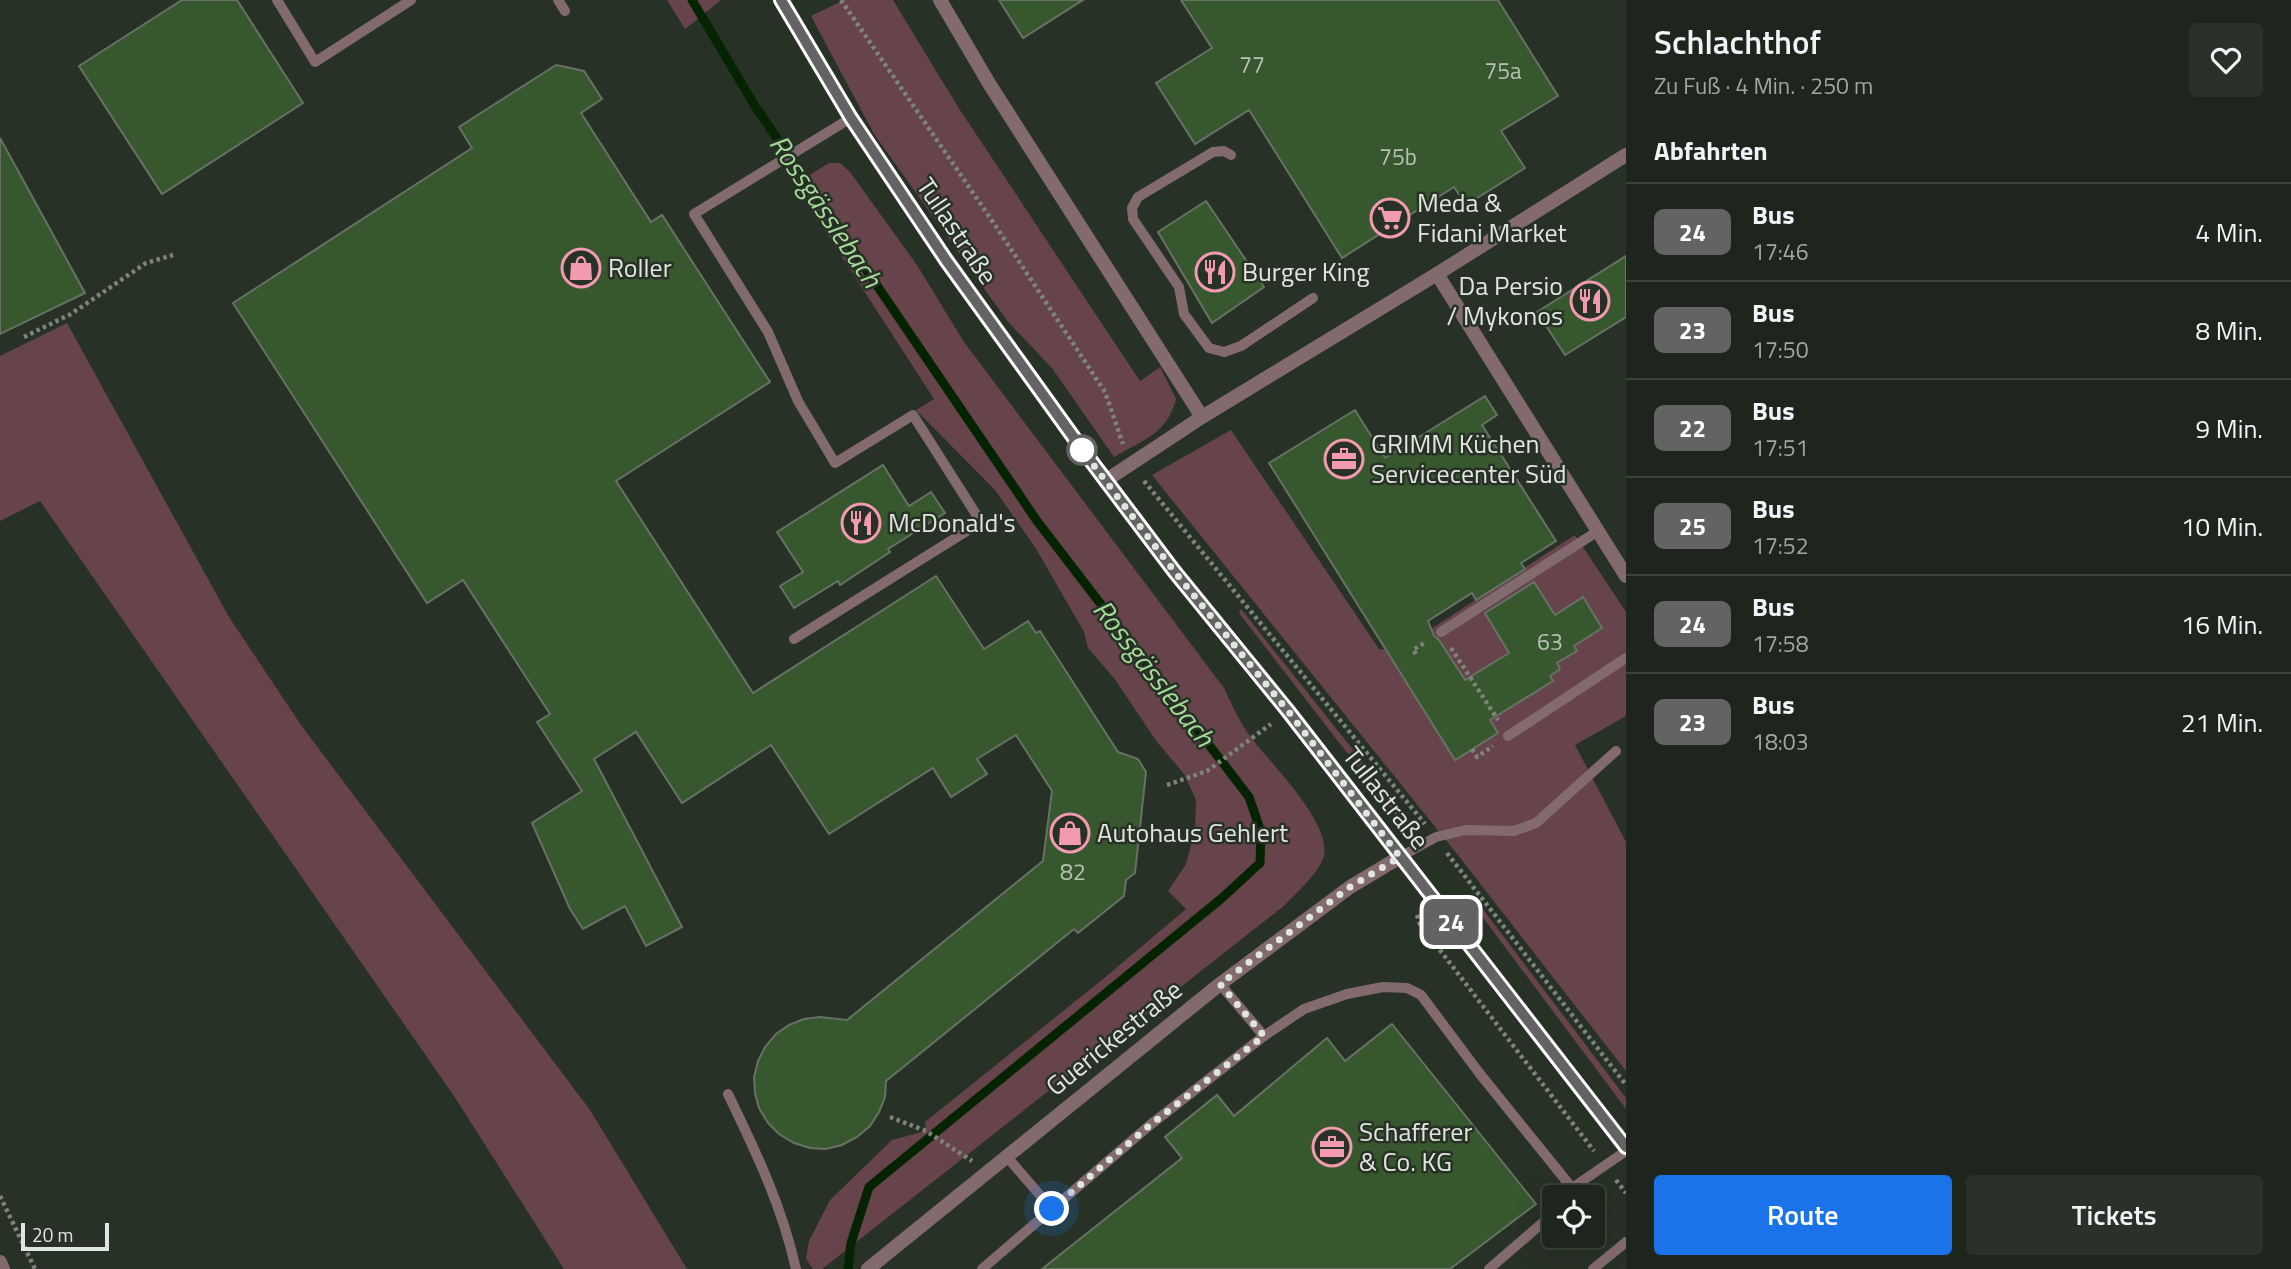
<!DOCTYPE html>
<html lang="de">
<head>
<meta charset="utf-8">
<style>
	:root { --surface:#1e251c; --page:#2b3129; --text:#f1f3f6; --muted:#a1a5a3; --line:#3c423b; --accent:#1a73e8 }
	body { margin:0; font-family:"Titillium Web",sans-serif; background:var(--page); color:var(--text); height:100vh; display:flex; flex-direction:column; font-size:26px; white-space:nowrap }
	* { box-sizing:border-box; margin:0 }
	p { font-size:23px; color:var(--muted) }
	.icon { flex:none; width:38px; height:38px; fill:none; stroke:currentColor; stroke-width:2; stroke-linecap:round; stroke-linejoin:round }
	.map { position:relative; flex:1; overflow:hidden }
	.side { display:flex; flex-direction:column; background:var(--surface); width:665px }
	.side>* { flex:none }
	.badge { padding:0 14px; border-radius:10px; font-size:24px; line-height:46px }
	.controls { position:absolute; left:1542px; top:1185px; display:grid; gap:14px }
	.controls a { display:grid; place-items:center; width:63px; height:63px; border-radius:7px; background:var(--surface); box-shadow:0 7px 28px #0002,0 0 0 2px var(--line); font-size:35px }
	.scale { position:absolute; left:21px; bottom:18px; width:88px; box-sizing:border-box; padding-left:7px; border:4px solid #e0e6de; border-top:0; font-size:19px; line-height:24px; white-space:nowrap; color:#e0e6de; -webkit-text-stroke:5px #283126; paint-order:stroke }
	.you { position:absolute; width:35px; height:35px; margin:-18px; border:5px solid #fff; border-radius:50%; background:#1a73e8; box-shadow:0 0 0 10px #1a73e833 }
	.map>.badge { position:absolute; translate:-50% -50%; box-shadow:0 0 0 4px #fff }
	h2 { padding:0 28px; font-size:26px; line-height:63px }
	.round { display:grid; place-items:center; flex:none; width:74px; height:74px; border-radius:7px; background:var(--page) }
	.head { display:flex; align-items:center; justify-content:space-between; height:119px; padding:0 28px }
	h1 { font-size:33px; font-weight:600; line-height:52px }
	.action { display:flex; gap:14px; margin-top:auto; padding:14px 28px }
	.action a { flex:1; height:80px; border-radius:7px; background:var(--accent); color:#fff; font-size:28px; font-weight:600; line-height:80px; text-align:center }
	.action a+a { background:var(--page); color:var(--text) }
	ul { padding:0; list-style:none }
	li { display:flex; align-items:center; gap:21px; height:98px; padding:0 28px; border-top:2px solid var(--line) }
	li div { flex:1 }
	li b { display:block; font-size:26px }
	li em { font-style:normal }
	li .badge { min-width:77px; font-weight:700; text-align:center }
	main { display:flex; flex:1; min-height:0 }
	.map>svg:first-child { display:block }
	.green { fill:#67434b }
	.lines { fill:none; stroke-linecap:round; stroke-linejoin:round }
	.stream { stroke:#042300; stroke-width:9 }
	.building { fill:#37572f; stroke:#677265; stroke-width:2 }
	.path { stroke:#7d857b; stroke-width:4.5; stroke-dasharray:3.5 3.5; stroke-linecap:butt }
	.service { stroke:#836a6f; stroke-width:10 }
	.minor { stroke:#836a6f; stroke-width:14 }
	.tertiary { stroke:#836a6f; stroke-width:14 }
	.line-casing { stroke:#fff; stroke-width:16 }
	.line { stroke:#646363; stroke-width:10 }
	.walk { stroke:#e0e6de; stroke-width:7; stroke-dasharray:0 12.6 }
	.stop-dot { fill:#fff; stroke:#646363; stroke-width:3.5 }
	.labels { text-anchor:middle; stroke-width:5; stroke-linejoin:round; paint-order:stroke }
	.number-label { font-size:23px; fill:#b6c2b2 }
	.poi-label { font-size:26px; fill:#e0e6de; stroke:#283126; text-anchor:start }
	.street-label { font-size:26px; fill:#e0e6de; stroke:#283126 }
	.water-label { font-size:28px; font-style:italic; fill:#a5da99; stroke:#283126 }
</style>
</head>
<body>
<main>
<div class="map">
<svg width="1626" height="1269" viewBox="0 0 1626 1269">
	<rect width="100%" height="100%" fill="#283126"/>
	<g class="green">
		<polygon points="667,0 721,0 685,29"/>
		<path d="M844,0h49l65,107 182,274 20,-14 16,32c-9,35 -33,41 -62,58l-62,-89 -44,-46 -134,-188 -63,-118z"/>
		<path d="M829,163h11l10,9 67,93 47,77 260,346c8,17 17,37 29,52 19,25 82,86 70,119 -7,17 -26,33 -38,46l-463,364h-9l-7,-10 3,-18 21,-41 62,-60 34,-9 -1,-9 178,-143 83,-70 -18,-18 18,-27 9,-35 1,-29 -12,-26 -27,-32 -43,-64 -26,-30 -4,-16 -49,-85 -40,-57 -79,-80 18,-11 -136,-210v-7z"/>
		<polygon points="67,323 229,617 301,725 590,1110 687,1269 564,1269 454,1096 40,501 0,521 0,356"/>
		<polygon points="1231,430 1379,649 1399,650 1575,535 1626,612 1626,716 1575,745 1626,842 1626,1071 1461,859 1152,475"/>
		<polygon points="1241,609 1413,825 1402,824 1239,613"/>
		<polygon points="1479,904 1626,1098 1626,1109 1475,907"/>
	</g>
	<g class="lines">
		<polyline class="stream" points="692,0 755,106 1037,521 1249,797 1261,832 1260,863 1222,898 869,1187 851,1243 848,1269"/>
	</g>
	<g class="building">
		<polygon points="182,0 237,0 303,103 162,194 79,66"/>
		<polygon points="999,0 1083,0 1023,38"/>
		<polygon points="1181,0 1498,0 1558,96 1501,131 1525,168 1466,205 1454,187 1342,258 1249,110 1195,144 1156,83 1212,48"/>
		<polygon points="556,65 584,71 602,99 581,113 651,222 662,215 770,382 616,481 753,693 936,576 984,649 1028,621 1036,633 1040,631 1118,752 1138,759 1146,772 1135,873 1126,880 1124,896 1078,933 1074,929 886,1081 885,1097 879,1112 870,1126 857,1137 842,1145 826,1149 810,1148 794,1143 779,1134 768,1123 759,1108 755,1093 754,1077 758,1061 765,1047 776,1034 789,1025 804,1019 820,1017 847,1020 1043,861 1052,791 1016,735 977,759 987,774 951,797 933,768 829,834 771,745 682,803 636,732 594,759 682,927 646,946 625,906 583,929 570,909 532,823 582,791 537,722 550,714 463,580 427,603 233,303 472,148 459,127"/>
		<polygon points="0,138 85,293 0,334"/>
		<polygon points="1206,201 1264,287 1212,323 1158,232"/>
		<polygon points="1626,256 1626,317 1565,355 1537,312"/>
		<polygon points="1485,396 1497,415 1482,425 1556,541 1521,563 1525,569 1476,600 1472,593 1428,621 1434,636 1439,640 1465,680 1509,653 1485,613 1534,582 1555,615 1583,597 1602,628 1574,646 1577,651 1557,663 1560,669 1550,676 1553,681 1490,720 1498,733 1455,760 1269,463 1355,410 1385,458"/>
		<polygon points="883,465 909,506 931,492 945,513 888,549 890,552 840,585 838,581 794,608 780,586 803,572 777,532"/>
		<polygon points="1392,1024 1536,1204 1450,1269 1042,1269 1182,1158 1165,1137 1217,1095 1234,1116 1327,1038 1345,1061"/>
	</g>
	<g class="lines">
		<g class="path">
			<polyline points="841,0 995,225 1105,392 1123,444"/>
			<polyline points="24,337 71,314 146,263 173,255"/>
			<polyline points="1144,481 1425,824"/>
			<polyline points="1451,648 1498,720"/>
			<polyline points="1416,654 1413,650 1426,642"/>
			<polyline points="1472,749 1477,757 1493,746"/>
			<polyline points="1167,785 1207,771 1271,724"/>
			<polyline points="1447,853 1626,1085"/>
			<polyline points="1417,915 1420,924 1594,1151"/>
			<polyline points="890,1117 926,1131 972,1161"/>
			<polyline points="1616,1180 1626,1193"/>
			<polyline points="0,1196 35,1269"/>
		</g>
		<g class="service">
			<polyline points="277,0 315,62 411,0"/>
			<polyline points="558,0 565,11"/>
			<polyline points="1231,155 1224,151 1213,152 1138,197 1132,208 1133,219 1179,287 1184,314 1209,348 1224,352 1241,346 1313,298"/>
			<polyline points="1441,632 1598,531"/>
			<polyline points="794,639 981,522 913,415 835,463 798,401 768,332 694,214 851,118"/>
			<polyline points="1508,736 1626,658"/>
			<polyline points="1400,857 1436,837 1466,830 1514,831 1536,823 1616,751"/>
			<polyline points="1264,1036 1304,1009 1347,994 1383,987 1407,988 1421,995 1480,1074 1572,1188 1626,1151"/>
			<path d="M728,1094c28,58 54,112 68,175"/>
			<polyline points="1007,1157 1052,1209 1150,1125 1264,1036 1220,984"/>
			<polyline points="982,1269 1052,1209"/>
			<polyline points="1489,1269 1554,1213"/>
			<polyline points="1593,1269 1626,1242"/>
		</g>
		<g class="minor">
			<polyline points="940,0 990,85 1202,417"/>
			<polyline points="1437,274 1626,576"/>
			<polyline points="1105,481 1202,417 1437,274 1626,155"/>
			<polyline points="0,1262 3,1269"/>
			<polyline points="868,1269 1220,984 1350,887 1400,857"/>
		</g>
		<polyline class="tertiary" points="781,0 851,118 946,260 1082,449 1174,571 1288,711 1626,1147"/>
	</g>
	<g class="lines">
		<defs>
			<polyline id="line" points="781,0 851,118 946,260 1082,449 1174,571 1288,711 1626,1147"/>
		</defs>
		<use href="#line" class="line-casing"/>
		<use href="#line" class="line"/>
		<polyline class="walk" points="1052,1209 1150,1125 1264,1036 1220,984 1350,887 1400,857 1288,711 1174,571 1082,450"/>
	</g>
	<defs>
		<symbol id="supermarket-ring" viewBox="-11 -11 22 22"><circle r="9.5" fill="#283126" stroke="#f29aae" stroke-width="1.5"/><path d="M-6-5.5h2.5l.6 2H6L4.5 2H-2.5L-4.4-4H-6ZM-1.5 3.2a1.3 1.3 0 1 0 .1 0ZM3 3.2a1.3 1.3 0 1 0 .1 0Z" fill="#f29aae"/></symbol>
		<symbol id="shop-ring" viewBox="-11 -11 22 22"><circle r="9.5" fill="#283126" stroke="#f29aae" stroke-width="1.5"/><path d="M-5-2.5h2.3a2.7 3.5 0 0 1 5.4 0H5L5.5 6h-11ZM-1.5-2.5h3a1.5 2.3 0 0 0-3 0Z" fill="#f29aae"/></symbol>
		<symbol id="restaurant-ring" viewBox="-11 -11 22 22"><circle r="9.5" fill="#283126" stroke="#f29aae" stroke-width="1.5"/><path d="M-5-6h1v4h1v-4h1v4h1v-4h1v5L-1.5 .5V6h-2V.5L-5-1ZM5-6V6H3V1.5H1.5Q1.5-4 5-6Z" fill="#f29aae"/></symbol>
		<symbol id="office-ring" viewBox="-11 -11 22 22"><circle r="9.5" fill="#283126" stroke="#f29aae" stroke-width="1.5"/><path d="M-6-3h4V-5.5h4V-3h4V5H-6ZM-1-4.5V-3h2v-1.5ZM-6 0V1H6V0Z" fill="#f29aae"/></symbol>
	</defs>
	<g fill-rule="evenodd">
		<use href="#supermarket-ring" x="1368" y="196" width="44" height="44"/>
		<use href="#shop-ring" x="559" y="246" width="44" height="44"/>
		<use href="#restaurant-ring" x="1193" y="250" width="44" height="44"/>
		<use href="#restaurant-ring" x="1568" y="279" width="44" height="44"/>
		<use href="#office-ring" x="1322" y="437" width="44" height="44"/>
		<use href="#restaurant-ring" x="839" y="501" width="44" height="44"/>
		<use href="#shop-ring" x="1048" y="811" width="44" height="44"/>
		<use href="#office-ring" x="1310" y="1125" width="44" height="44"/>
	</g>
	<circle class="stop-dot" cx="1082" cy="450" r="14"/>
	<g class="labels">
		<g class="number-label">
			<text x="1252" y="73">77</text>
			<text x="1503" y="79">75a</text>
			<text x="1398" y="165">75b</text>
			<text x="1550" y="650">63</text>
			<text x="1073" y="880">82</text>
		</g>
		<g class="poi-label">
			<text x="1417" y="212">Meda &amp;<tspan x="1417" dy="30">Fidani Market</tspan></text>
			<text x="608" y="277">Roller</text>
			<text x="1242" y="281">Burger King</text>
			<text x="1563" y="295" text-anchor="end">Da Persio<tspan x="1563" dy="30">/ Mykonos</tspan></text>
			<text x="1371" y="453">GRIMM Küchen<tspan x="1371" dy="30">Servicecenter Süd</tspan></text>
			<text x="888" y="532">McDonald's</text>
			<text x="1097" y="842">Autohaus Gehlert</text>
			<text x="1359" y="1141">Schafferer<tspan x="1359" dy="30">&amp; Co. KG</tspan></text>
		</g>
		<g class="street-label">
			<text transform="translate(957 231) rotate(56)" y="9">Tullastraße</text>
			<text transform="translate(1386 798) rotate(52)" y="9">Tullastraße</text>
			<text transform="translate(1114 1038) rotate(-39)" y="9">Guerickestraße</text>
		</g>
		<g class="water-label">
			<text transform="translate(826 211) rotate(56)" y="10">Rossgässlebach</text>
			<text transform="translate(1154 673) rotate(52)" y="10">Rossgässlebach</text>
		</g>
	</g>
</svg>
<div class="controls">
<a><svg class="icon" aria-label="locate" viewBox="0 0 24 24"><circle cx="12" cy="12" r="6"/><path d="M12 2v4M12 18v4M2 12h4M18 12h4"/></svg></a>
</div>
<div class="scale">20 m</div>
<div class="you" style="left:1052px;top:1209px"></div>
<b class="badge" style="left:1451px;top:922px;background:#646363;color:#fff">24</b>
</div>
<section class="side">
<div class="head"><div><h1>Schlachthof</h1><p>Zu Fuß · 4 Min. · 250 m</p></div><a class="round"><svg class="icon" aria-label="heart" viewBox="0 0 24 24"><path d="M12 20l-8-8c-3-5 5-10 8-4 3-6 11-1 8 4z"/></svg></a></div>
<h2>Abfahrten</h2>
<ul>
<li><span class="badge" style="background:#646363;color:#fff">24</span><div><b>Bus</b><p>17:46</p></div><em>4 Min.</em></li>
<li><span class="badge" style="background:#646363;color:#fff">23</span><div><b>Bus</b><p>17:50</p></div><em>8 Min.</em></li>
<li><span class="badge" style="background:#646363;color:#fff">22</span><div><b>Bus</b><p>17:51</p></div><em>9 Min.</em></li>
<li><span class="badge" style="background:#646363;color:#fff">25</span><div><b>Bus</b><p>17:52</p></div><em>10 Min.</em></li>
<li><span class="badge" style="background:#646363;color:#fff">24</span><div><b>Bus</b><p>17:58</p></div><em>16 Min.</em></li>
<li><span class="badge" style="background:#646363;color:#fff">23</span><div><b>Bus</b><p>18:03</p></div><em>21 Min.</em></li>
</ul>
<div class="action"><a>Route</a><a>Tickets</a></div>
</section>
</main>
</body>
</html>
